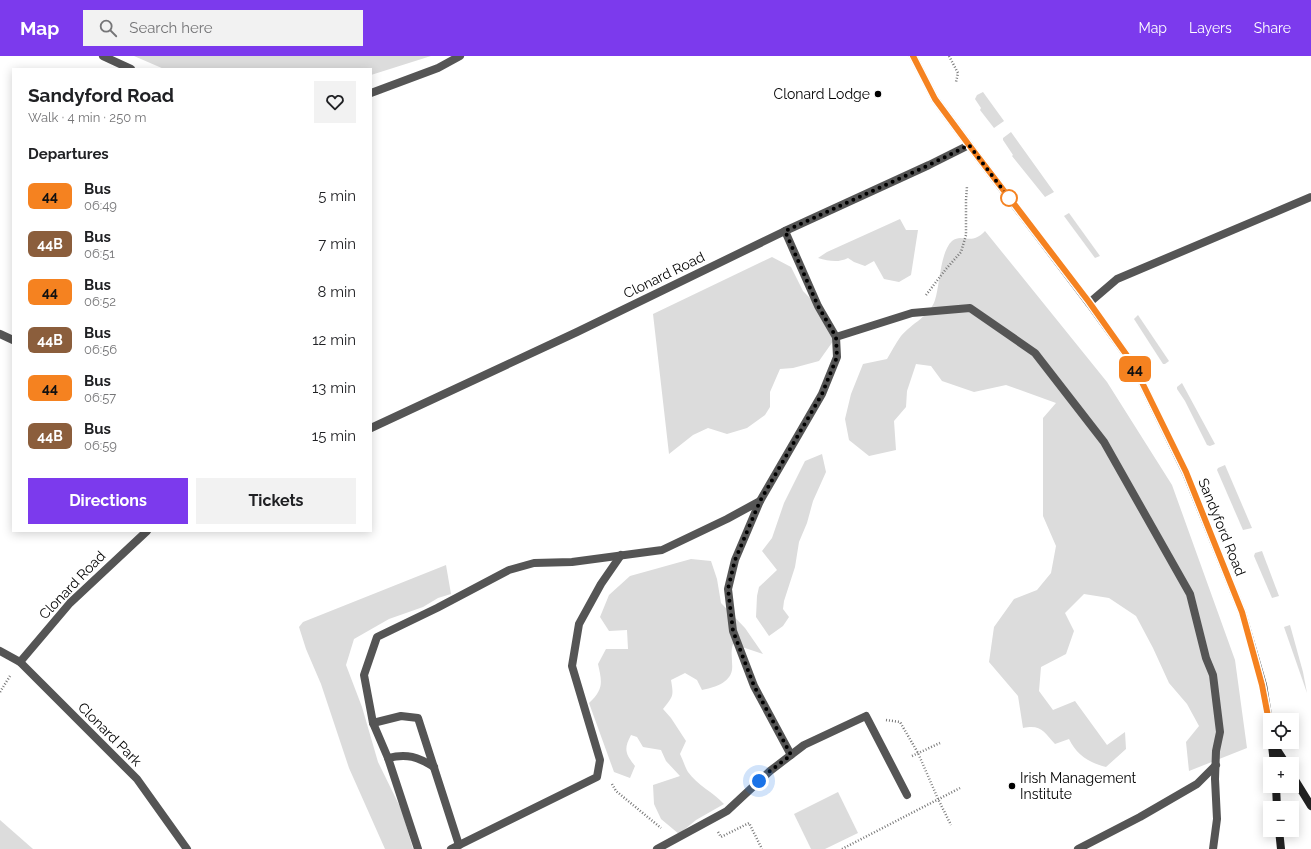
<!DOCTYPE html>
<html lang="en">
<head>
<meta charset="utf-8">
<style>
	:root { --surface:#fff; --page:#f2f2f2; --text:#202124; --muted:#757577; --accent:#7c3aed }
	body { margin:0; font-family:Raleway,sans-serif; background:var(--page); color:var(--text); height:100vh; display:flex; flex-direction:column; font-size:15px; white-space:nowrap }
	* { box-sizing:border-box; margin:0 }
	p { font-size:13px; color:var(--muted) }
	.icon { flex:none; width:22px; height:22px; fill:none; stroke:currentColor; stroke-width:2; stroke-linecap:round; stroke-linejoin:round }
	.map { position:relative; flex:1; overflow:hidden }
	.drawer { position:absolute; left:12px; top:12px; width:360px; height:464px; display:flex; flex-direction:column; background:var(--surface); border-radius:0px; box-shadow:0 2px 10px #0003 }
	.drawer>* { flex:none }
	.badge { padding:0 8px; border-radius:6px; font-size:14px; line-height:26px }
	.controls { position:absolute; left:1263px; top:657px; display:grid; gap:8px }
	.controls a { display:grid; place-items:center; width:36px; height:36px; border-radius:0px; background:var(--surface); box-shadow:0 2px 10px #0003; font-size:20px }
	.you { position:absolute; width:20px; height:20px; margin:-10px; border:3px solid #fff; border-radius:50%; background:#1a73e8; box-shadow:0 0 0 6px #1a73e833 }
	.map>.badge { position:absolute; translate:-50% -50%; box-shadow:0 0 0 2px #fff }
	h2 { padding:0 16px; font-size:15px; line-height:36px }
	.round { display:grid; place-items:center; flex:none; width:42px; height:42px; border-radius:0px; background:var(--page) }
	.head { display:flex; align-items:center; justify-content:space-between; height:68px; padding:0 16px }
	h1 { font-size:19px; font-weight:700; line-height:30px }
	.action { display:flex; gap:8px; margin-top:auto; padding:8px 16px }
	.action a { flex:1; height:46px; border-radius:0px; background:var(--accent); color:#fff; font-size:16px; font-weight:700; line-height:46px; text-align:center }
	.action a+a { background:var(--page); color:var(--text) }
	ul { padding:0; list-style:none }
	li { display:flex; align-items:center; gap:12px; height:48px; padding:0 16px }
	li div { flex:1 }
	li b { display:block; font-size:15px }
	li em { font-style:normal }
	li .badge { min-width:44px; font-weight:700; text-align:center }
	header { display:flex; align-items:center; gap:24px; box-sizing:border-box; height:56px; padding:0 20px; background:var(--accent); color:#fff }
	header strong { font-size:19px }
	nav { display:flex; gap:22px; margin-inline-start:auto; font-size:14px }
	.search { width:280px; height:36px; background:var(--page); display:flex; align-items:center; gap:10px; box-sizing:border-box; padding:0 14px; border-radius:0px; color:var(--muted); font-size:15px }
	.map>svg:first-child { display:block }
	.green { fill:#dcdcdc }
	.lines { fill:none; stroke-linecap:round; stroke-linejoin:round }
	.path { stroke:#777; stroke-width:2.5; stroke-dasharray:1 2; stroke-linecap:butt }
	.lane { stroke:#555; stroke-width:8 }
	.street { stroke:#555; stroke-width:8 }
	.secondary { stroke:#222; stroke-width:8 }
	.line-casing { stroke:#fff; stroke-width:9 }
	.line { stroke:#f58220; stroke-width:6 }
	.walk { stroke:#000; stroke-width:4; stroke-dasharray:0 7.2 }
	.poi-dot { fill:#000; stroke:#fff; stroke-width:1.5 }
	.stop-dot { fill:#fff; stroke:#f58220; stroke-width:2 }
	.labels { text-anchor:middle; stroke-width:3; stroke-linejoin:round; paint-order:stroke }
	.poi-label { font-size:14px; fill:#000; stroke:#fff; text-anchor:end }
	.street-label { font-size:14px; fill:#000; stroke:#fff }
</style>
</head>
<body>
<header>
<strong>Map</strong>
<div class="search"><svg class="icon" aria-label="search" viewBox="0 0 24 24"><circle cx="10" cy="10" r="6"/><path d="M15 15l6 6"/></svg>Search here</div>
<nav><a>Map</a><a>Layers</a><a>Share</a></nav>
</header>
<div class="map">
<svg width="1311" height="793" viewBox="0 0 1311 793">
	<rect width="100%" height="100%" fill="#fff"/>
	<g class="green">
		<polygon points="134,0 431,0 371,19 371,13 164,13"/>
		<polygon points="983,36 1004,65 994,72 980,54 981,52 975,43 977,39"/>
		<polygon points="1011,76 1054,136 1045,141 1012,100 1013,99 1003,84 1003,82"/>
		<polygon points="1069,157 1100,200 1095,202 1064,160"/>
		<path d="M900,163l6,11h12l-7,45 -12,7 -15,-3 -10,-18 -9,5 -11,-4 -6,-4c-10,5 -19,3 -30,0l9,-6z"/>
		<path d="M985,175l122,151 65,103 63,175 12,88 -58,23 -3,-29 13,-16 -12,-22 -18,-21 -16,-35 -17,-32 -27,-18 -25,-4 -19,19 9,18 -8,23 -25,13 -2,24 14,19 22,-9 32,44 18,-13 1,17 -20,18c-17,-4 -30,-13 -37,-28l-14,5c-11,-12 -14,-20 -32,-16l-5,-32 -29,-34 5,-35 20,-28 23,-9 14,-17 5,-27 -13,-30v-98l13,-15 -50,-18 -32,7 -32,-11 -11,-15 -15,-2 -9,27 -1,16 -12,14 2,29 -27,6 -20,-16 -4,-21 6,-25 12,-30 24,-5c4,-7 9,-16 14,-23 11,-13 29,-20 34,-36 5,-15 5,-48 17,-59 11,-9 18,6 33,-10z"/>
		<polygon points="772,201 791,211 803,235 818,250 836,281 819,305 793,312 780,313 770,336 770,351 765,359 747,372 727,378 708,372 693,379 669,398 653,258"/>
		<polygon points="1138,259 1169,305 1165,308 1163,308 1134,263"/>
		<polygon points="1182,327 1215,388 1210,390 1207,389 1185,345 1177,333 1177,331"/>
		<polygon points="822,398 826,416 813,445 807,467 799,486 795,511 784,545 783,553 789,561 783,570 769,580 756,561 757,540 759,531 777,514 762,495 772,482 784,447 805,405"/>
		<polygon points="1225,409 1252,472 1243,474 1217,414 1218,412"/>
		<polygon points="1262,495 1279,540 1272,542 1254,500 1255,497"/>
		<path d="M691,503l20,2 6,18 4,24 24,25 18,26 -30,-10c-3,9 0,17 -1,26 -2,13 -19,18 -30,20l-5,-10 -12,-7 -14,7c3,17 2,16 -8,29l8,9 15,23 -6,13c3,6 5,13 8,18 9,13 25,20 36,32l-28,16 -17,14 -18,-15 -7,-15 -1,-19 27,-9 -14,-15 -5,-11 -18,-3 -6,-10 -6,-2c-8,15 -5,19 4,31l-5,12 -16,-6 -25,-69c15,-14 13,-21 9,-39l8,-15h22l-1,-19 -18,1 -9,-14 9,-22 21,-19z"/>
		<polygon points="446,509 451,538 438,542 423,551 389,563 354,583 346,609 362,651 378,706 402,755 413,793 385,793 349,712 321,628 306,593 299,571 303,566"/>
		<polygon points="1290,569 1303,616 1307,637 1284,571"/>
		<polygon points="838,736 858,777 825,793 811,793 794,758"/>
		<polygon points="0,764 33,793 0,793"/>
	</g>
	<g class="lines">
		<g class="path">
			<polyline points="949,0 958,17 956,26"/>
			<polyline points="926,239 946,213 961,196 966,179 966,144 967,130"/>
			<polyline points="0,636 10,620"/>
			<polyline points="886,664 900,666 918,697 938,743 951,769"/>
			<polyline points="912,700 940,687"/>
			<polyline points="612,728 616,735 661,772"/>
			<polyline points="718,776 721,781 749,767 762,793"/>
			<polyline points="842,793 960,732"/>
		</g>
		<g class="lane">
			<polyline points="785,175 818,250 836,281 837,301 822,338 760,445 735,504 728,533 733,575 754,630 791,699"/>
			<polyline points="836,281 912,257 970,252 1035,297 1104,386 1190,538 1206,602 1213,619 1220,676 1216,695 1215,723 1217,763 1213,793"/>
			<polyline points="373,667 401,660 418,662 459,789"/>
			<path d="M388,702c19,-5 30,-1 46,9"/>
			<polyline points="418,793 388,702 373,667 364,619 377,581 437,552 509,514 534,507 572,506 662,494 727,463 760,445"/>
			<polyline points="451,793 597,721 600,704 572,610 579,568 601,528 621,499"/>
			<polyline points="657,793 727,755 770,715 804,689 866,660 907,739"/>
			<polyline points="1078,793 1140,761 1197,728 1216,709"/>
		</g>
		<g class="street">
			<polyline points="103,0 131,13"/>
			<polyline points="371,37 438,12 460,0"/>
			<polyline points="1089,247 1117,223 1311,141"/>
			<polyline points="0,278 13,284"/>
			<polyline points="371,372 577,276 785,175 929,109 969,89"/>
			<polyline points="0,595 20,606 137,723 187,793"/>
			<polyline points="20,606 70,547 147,475"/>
		</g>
		<g class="secondary">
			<polyline points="913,0 935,43 969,89 1089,247 1133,308 1186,417 1242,556 1263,629 1270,671"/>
			<polyline points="1272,686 1286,708"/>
			<polyline points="1272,689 1274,708"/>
			<polyline points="1292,719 1311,750"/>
			<polyline points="1276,730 1277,752"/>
			<polyline points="1279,774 1281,793"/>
		</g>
	</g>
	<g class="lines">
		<defs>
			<polyline id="line" points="913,0 935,43 969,89 1089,246 1133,308 1186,416 1242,556 1262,629 1270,671"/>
		</defs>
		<use href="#line" class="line-casing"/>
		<use href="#line" class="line"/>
		<polyline class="walk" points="759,725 770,715 791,699 754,630 733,575 728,533 735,504 760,445 822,338 837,301 836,281 818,250 785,175 929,109 969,89 1009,142"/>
	</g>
	<g class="poi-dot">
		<circle cx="878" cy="38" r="4"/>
		<circle cx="1012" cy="730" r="4"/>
	</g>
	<circle class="stop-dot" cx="1009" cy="142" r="8"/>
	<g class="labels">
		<g class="poi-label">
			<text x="870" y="43">Clonard Lodge</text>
			<text x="1020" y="727" text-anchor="start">Irish Management<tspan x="1020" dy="16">Institute</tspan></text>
		</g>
		<g class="street-label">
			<text transform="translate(664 219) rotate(-26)" y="5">Clonard Road</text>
			<text transform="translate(1222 471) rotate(68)" y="5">Sandyford Road</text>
			<text transform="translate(72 529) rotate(-46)" y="5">Clonard Road</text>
			<text transform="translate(110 678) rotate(45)" y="5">Clonard Park</text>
		</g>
	</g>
</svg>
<div class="controls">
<a><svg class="icon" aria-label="locate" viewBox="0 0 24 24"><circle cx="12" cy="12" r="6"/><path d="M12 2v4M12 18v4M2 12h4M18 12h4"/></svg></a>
<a>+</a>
<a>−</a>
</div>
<div class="you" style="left:759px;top:725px"></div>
<b class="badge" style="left:1135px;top:313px;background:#f58220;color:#111">44</b>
<section class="drawer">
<div class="head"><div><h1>Sandyford Road</h1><p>Walk · 4 min · 250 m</p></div><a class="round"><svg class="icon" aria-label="heart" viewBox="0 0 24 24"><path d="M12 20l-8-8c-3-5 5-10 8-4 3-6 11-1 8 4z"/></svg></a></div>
<h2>Departures</h2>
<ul>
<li><span class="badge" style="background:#f58220;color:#111">44</span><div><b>Bus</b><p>06:49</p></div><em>5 min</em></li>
<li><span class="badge" style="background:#8b5e3c;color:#fff">44B</span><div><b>Bus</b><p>06:51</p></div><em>7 min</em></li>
<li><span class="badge" style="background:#f58220;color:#111">44</span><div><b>Bus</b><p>06:52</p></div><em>8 min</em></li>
<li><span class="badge" style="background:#8b5e3c;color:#fff">44B</span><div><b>Bus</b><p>06:56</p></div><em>12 min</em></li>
<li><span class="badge" style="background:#f58220;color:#111">44</span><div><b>Bus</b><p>06:57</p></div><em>13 min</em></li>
<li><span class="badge" style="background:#8b5e3c;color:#fff">44B</span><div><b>Bus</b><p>06:59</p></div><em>15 min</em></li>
</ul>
<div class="action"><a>Directions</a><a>Tickets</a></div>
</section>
</div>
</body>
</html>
